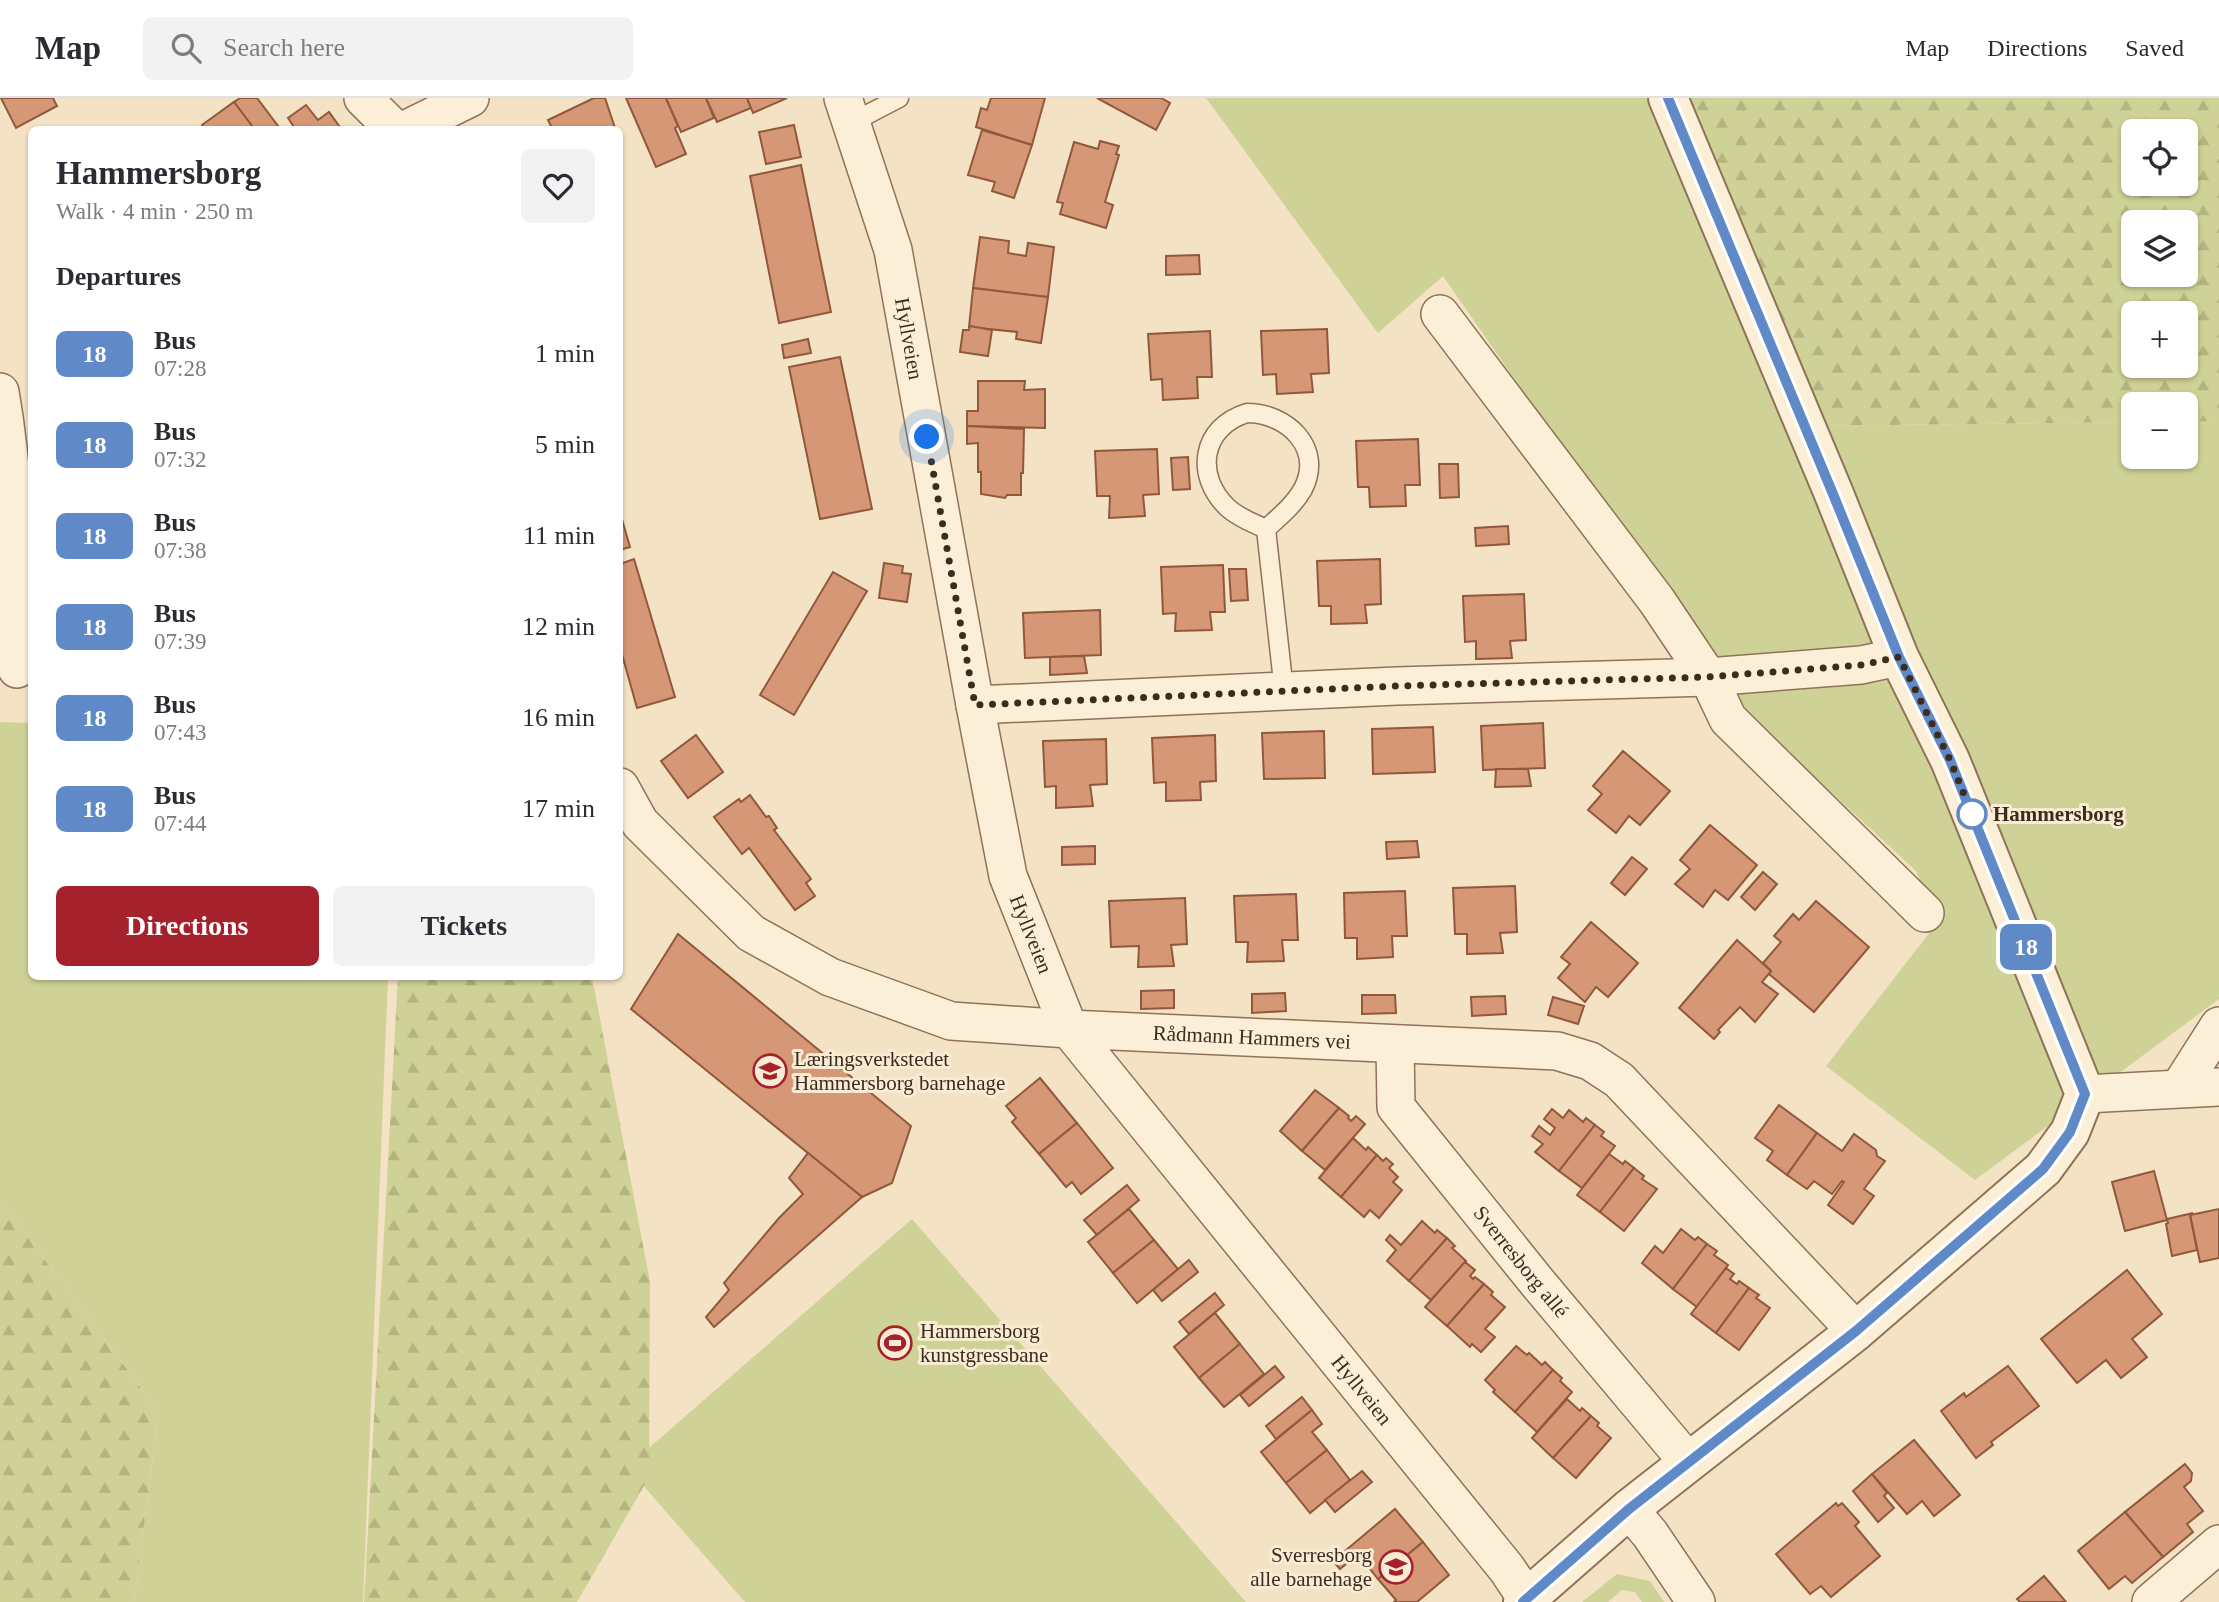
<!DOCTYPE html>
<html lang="en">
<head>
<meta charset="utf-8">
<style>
	:root { --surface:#fff; --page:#f2f2f3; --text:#2b2b33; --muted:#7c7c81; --line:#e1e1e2; --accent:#a5212b }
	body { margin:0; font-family:"Times New Roman",serif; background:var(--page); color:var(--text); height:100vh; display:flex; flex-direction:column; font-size:26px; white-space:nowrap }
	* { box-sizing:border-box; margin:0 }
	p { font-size:23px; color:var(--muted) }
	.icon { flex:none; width:38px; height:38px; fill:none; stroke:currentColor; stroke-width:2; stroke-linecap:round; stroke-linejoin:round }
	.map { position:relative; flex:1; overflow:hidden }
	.side { position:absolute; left:28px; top:28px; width:595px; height:854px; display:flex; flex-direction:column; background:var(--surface); border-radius:10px; box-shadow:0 2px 5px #0004 }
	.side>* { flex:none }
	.badge { padding:0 14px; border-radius:10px; font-size:24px; line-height:46px }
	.fabs { position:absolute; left:2121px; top:21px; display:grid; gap:14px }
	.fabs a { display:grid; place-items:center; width:77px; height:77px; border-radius:10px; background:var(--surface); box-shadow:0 2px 5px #0004; font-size:35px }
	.you { position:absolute; width:35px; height:35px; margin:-18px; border:5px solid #fff; border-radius:50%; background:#1a73e8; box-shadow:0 0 0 10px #1a73e833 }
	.map>.badge { position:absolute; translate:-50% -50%; box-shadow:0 0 0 4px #fff }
	h2 { padding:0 28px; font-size:26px; line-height:63px }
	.round { display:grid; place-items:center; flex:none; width:74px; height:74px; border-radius:10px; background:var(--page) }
	.headline { display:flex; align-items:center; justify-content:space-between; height:119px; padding:0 28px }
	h1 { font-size:33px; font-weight:600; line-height:52px }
	.button { display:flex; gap:14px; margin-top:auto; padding:14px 28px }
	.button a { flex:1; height:80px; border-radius:10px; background:var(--accent); color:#fff; font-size:28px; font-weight:600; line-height:80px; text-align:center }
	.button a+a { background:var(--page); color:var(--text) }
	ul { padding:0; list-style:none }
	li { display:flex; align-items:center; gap:21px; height:91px; padding:0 28px }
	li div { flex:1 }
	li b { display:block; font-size:26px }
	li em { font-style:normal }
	li .badge { min-width:77px; font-weight:700; text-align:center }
	header { display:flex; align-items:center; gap:42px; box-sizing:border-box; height:98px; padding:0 35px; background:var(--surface); border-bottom:2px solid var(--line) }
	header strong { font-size:33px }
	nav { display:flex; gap:38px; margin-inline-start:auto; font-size:24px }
	.search { width:490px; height:63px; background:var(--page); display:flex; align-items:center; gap:18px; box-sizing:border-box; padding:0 24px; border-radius:10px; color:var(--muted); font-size:26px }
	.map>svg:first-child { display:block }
	.green { fill:#cfd296 }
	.forest { fill:url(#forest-firs); fill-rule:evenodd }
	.building { fill:#d59776; stroke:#91583b; stroke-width:2 }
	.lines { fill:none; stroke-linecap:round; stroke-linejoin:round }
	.service-casing { stroke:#907258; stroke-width:21 }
	.minor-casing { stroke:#907258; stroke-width:40 }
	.tertiary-casing { stroke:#907258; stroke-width:42 }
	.service { stroke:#fcefd8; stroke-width:18 }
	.minor { stroke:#fcefd8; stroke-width:37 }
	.tertiary { stroke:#fcefd8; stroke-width:38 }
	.line-casing { stroke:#fff; stroke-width:16 }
	.line { stroke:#5f8ac7; stroke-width:10 }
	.walk { stroke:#3e2b1d; stroke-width:7; stroke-dasharray:0 12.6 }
	.stop-dot { fill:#fff; stroke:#5f8ac7; stroke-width:3.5 }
	.labels { text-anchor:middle; stroke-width:6; stroke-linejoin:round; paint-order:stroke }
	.street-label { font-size:21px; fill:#3e2b1d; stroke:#f9ecd4 }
	.stop-label { font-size:21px; font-weight:bold; fill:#3e2b1d; stroke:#f9ecd4; text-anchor:start }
	.poi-label { font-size:21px; fill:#3e2b1d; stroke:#f9ecd4; text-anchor:start }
</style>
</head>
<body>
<header>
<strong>Map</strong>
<div class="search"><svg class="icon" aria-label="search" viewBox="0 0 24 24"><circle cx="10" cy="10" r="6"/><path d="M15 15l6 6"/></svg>Search here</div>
<nav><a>Map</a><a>Directions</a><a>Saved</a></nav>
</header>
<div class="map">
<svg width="2219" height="1504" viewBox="0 0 2219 1504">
	<defs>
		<pattern id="forest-firs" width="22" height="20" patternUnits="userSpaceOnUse" patternTransform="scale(1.75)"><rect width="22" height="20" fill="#cfd296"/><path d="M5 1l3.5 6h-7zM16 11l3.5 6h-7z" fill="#b3b481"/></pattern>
	</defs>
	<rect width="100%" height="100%" fill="#f3e2c4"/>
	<g class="green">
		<polygon points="1206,0 1659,0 1801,328 2133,324 2133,359 2186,359 2186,324 2219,323 2219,901 1975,1082 1826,968 1937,825 1916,773 1745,614 1443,178 1378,235"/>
		<polygon points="0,624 31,625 32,878 388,879 363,1504 134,1504 159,1314 0,1102"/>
		<polygon points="912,1121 1246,1504 745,1504 627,1369"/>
		<polygon points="1617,1476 1650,1483 1664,1504 1642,1504 1635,1494 1622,1492 1608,1504 1582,1504"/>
	</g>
	<g class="forest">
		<path d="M1659,0h560v323l-33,1v-18h-53v18l-332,4zM2133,33h53v53h-53zM2133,124h53v53h-53zM2133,215h53v53h-53z"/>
		<polygon points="398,879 592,879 650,1184 649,1379 577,1504 364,1504"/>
		<polygon points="0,1102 159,1314 134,1504 0,1504"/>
	</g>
	<g class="building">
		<polygon points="1,0 53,0 57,8 16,30"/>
		<polygon points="240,0 257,0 278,28 274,32 255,32 234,4"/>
		<polygon points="594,0 605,0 615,30 553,32 548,22"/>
		<polygon points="626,0 666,0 678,28 675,30 686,56 656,69"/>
		<polygon points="666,0 706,0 714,20 681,34"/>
		<polygon points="706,0 747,0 751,10 717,24"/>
		<polygon points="747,0 787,0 753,15"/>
		<polygon points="991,0 1045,0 1032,47 976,29 981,10 987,12"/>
		<polygon points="1097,0 1161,0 1170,5 1156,32"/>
		<polygon points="234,4 255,32 205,32 202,27"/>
		<polygon points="306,7 318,22 329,14 342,32 296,32 288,20"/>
		<polygon points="794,27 801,59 766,66 759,34"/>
		<polygon points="982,32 1032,47 1014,100 992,93 995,84 968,77"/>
		<polygon points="1100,43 1119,48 1116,56 1119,57 1105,104 1113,107 1106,130 1060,116 1063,105 1057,104 1074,44 1098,51"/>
		<polygon points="801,67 831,214 779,225 750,78"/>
		<polygon points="980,139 1009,143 1008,155 1026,158 1028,145 1054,149 1048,199 973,190"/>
		<polygon points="1199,157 1200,176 1166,177 1166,158"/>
		<polygon points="973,190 1048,199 1041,245 1016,241 1017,234 969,229"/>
		<polygon points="970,228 992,232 988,258 960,254 963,232 969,232"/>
		<polygon points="1327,231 1329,275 1311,276 1313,294 1277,296 1276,276 1263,277 1261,233"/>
		<polygon points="1210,233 1212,279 1197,279 1198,300 1163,302 1162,281 1151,282 1148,236"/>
		<polygon points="808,241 811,255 784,260 782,247"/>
		<polygon points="840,259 872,411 820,421 789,269"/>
		<polygon points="978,283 1025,283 1024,292 1045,291 1045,330 967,328 967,313 978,313"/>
		<polygon points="967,328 1024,331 1023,375 1021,375 1021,397 1007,397 1005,400 981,396 981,374 978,374 978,345 967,346"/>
		<polygon points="1418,341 1420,387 1405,387 1406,408 1370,409 1369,389 1358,389 1356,343"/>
		<polygon points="1157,351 1159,396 1143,397 1145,418 1109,420 1110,398 1097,398 1095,353"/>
		<polygon points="1188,359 1190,391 1173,392 1171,360"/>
		<polygon points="1439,366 1458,366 1459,399 1440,400"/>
		<polygon points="621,418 630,449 620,452 620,418"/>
		<polygon points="1508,428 1509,446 1476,448 1475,430"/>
		<polygon points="634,461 675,599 637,610 620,549 620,466"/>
		<polygon points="1380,461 1381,506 1365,507 1367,525 1331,526 1331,508 1319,508 1317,463"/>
		<polygon points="884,465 903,468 902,475 911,476 907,504 879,500"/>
		<polygon points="1223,467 1225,514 1210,514 1212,532 1175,533 1176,515 1163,516 1161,469"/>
		<polygon points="1229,471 1246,471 1248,502 1231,503"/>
		<polygon points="833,474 867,493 794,617 760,597"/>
		<polygon points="1524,496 1526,542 1510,543 1512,560 1476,561 1476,543 1465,544 1463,498"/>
		<polygon points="1100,512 1101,557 1025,560 1023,515"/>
		<polygon points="1084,558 1087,575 1050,577 1050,559"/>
		<polygon points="1543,625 1545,670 1483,672 1481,628"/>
		<polygon points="1433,629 1435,674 1373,676 1372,631"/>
		<polygon points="1324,633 1325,680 1264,681 1262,635"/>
		<polygon points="696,637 723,674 688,700 661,663"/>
		<polygon points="1215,637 1216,683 1200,684 1201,702 1166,703 1166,684 1154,685 1152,640"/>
		<polygon points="1106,641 1107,686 1090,687 1093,708 1056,710 1056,688 1045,689 1043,643"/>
		<polygon points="1623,653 1670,693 1640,727 1629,718 1616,735 1588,712 1602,696 1593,688"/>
		<polygon points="1496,671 1528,671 1531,688 1495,689"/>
		<polygon points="750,697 766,719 769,718 777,730 774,732 811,781 806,785 815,798 795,812 749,750 742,756 714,719 739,701 741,704"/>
		<polygon points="1710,727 1757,767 1728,802 1715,792 1703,809 1675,786 1690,771 1680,762"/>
		<polygon points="1417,743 1419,759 1387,761 1386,744"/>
		<polygon points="1095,748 1095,766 1062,767 1062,749"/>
		<polygon points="1632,759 1647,771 1625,797 1611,785"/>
		<polygon points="1763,774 1777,786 1755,812 1741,799"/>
		<polygon points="1515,788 1517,834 1500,835 1503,855 1467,856 1467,836 1455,836 1453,790"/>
		<polygon points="1405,793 1407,838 1392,838 1393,859 1357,861 1357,840 1345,840 1344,795"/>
		<polygon points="1296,796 1298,842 1282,842 1284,863 1247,864 1248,844 1236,844 1234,798"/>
		<polygon points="1185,800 1187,846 1171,847 1174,868 1138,869 1139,848 1111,849 1109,803"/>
		<polygon points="1816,803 1869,849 1814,914 1769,876 1771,873 1763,865 1781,844 1774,838 1793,816 1799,822"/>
		<polygon points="1591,824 1638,865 1608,899 1596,889 1585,904 1558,880 1570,866 1561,859"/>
		<polygon points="678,836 911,1028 892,1085 862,1099 631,911"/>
		<polygon points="1737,842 1771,873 1762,884 1778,896 1755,924 1740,909 1718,932 1720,934 1714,941 1679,910"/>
		<polygon points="1174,892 1174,910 1141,911 1141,893"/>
		<polygon points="1285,895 1286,913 1252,915 1252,896"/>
		<polygon points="1362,897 1395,897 1396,915 1362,916"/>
		<polygon points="1505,898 1506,916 1472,918 1471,899"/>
		<polygon points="1553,899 1584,908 1578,926 1548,917"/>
		<polygon points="1040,980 1077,1025 1039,1056 1012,1024 1016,1020 1006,1008"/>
		<polygon points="1315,992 1339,1010 1302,1053 1280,1033"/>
		<polygon points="1779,1007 1817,1035 1787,1077 1767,1062 1773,1053 1755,1040"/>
		<polygon points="1339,1010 1349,1018 1348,1020 1351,1023 1356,1018 1365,1026 1325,1072 1302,1053"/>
		<polygon points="1552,1011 1563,1020 1569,1012 1583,1024 1586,1020 1595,1027 1559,1073 1535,1054 1543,1046 1532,1038 1539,1028 1550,1037 1555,1030 1544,1021"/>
		<polygon points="1077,1025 1113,1070 1081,1096 1072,1084 1066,1089 1039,1056"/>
		<polygon points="1595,1027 1604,1034 1601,1038 1615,1048 1582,1090 1559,1073"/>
		<polygon points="1817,1035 1842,1053 1854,1036 1876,1052 1877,1058 1885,1063 1864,1091 1874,1098 1853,1126 1828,1107 1844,1084 1842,1083 1832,1096 1814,1083 1807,1091 1787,1077"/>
		<polygon points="1353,1040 1366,1052 1368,1049 1377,1057 1341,1099 1319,1080"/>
		<polygon points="808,1055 862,1099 714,1229 706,1219 729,1192 724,1185 779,1120 803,1096 789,1080"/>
		<polygon points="1609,1056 1623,1066 1625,1063 1634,1070 1600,1114 1577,1097"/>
		<polygon points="1377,1057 1383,1063 1386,1060 1393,1066 1389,1070 1398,1079 1393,1084 1402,1092 1379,1120 1370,1112 1364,1119 1341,1099"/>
		<polygon points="1634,1070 1644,1078 1642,1081 1657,1091 1624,1133 1600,1114"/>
		<polygon points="2154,1073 2167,1122 2125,1133 2112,1084"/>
		<polygon points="1127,1087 1139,1102 1097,1137 1084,1122"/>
		<polygon points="1129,1111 1154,1142 1113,1175 1088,1144"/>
		<polygon points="2219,1111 2219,1160 2200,1164 2190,1117"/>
		<polygon points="2193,1115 2190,1117 2197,1152 2172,1158 2166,1126 2168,1125 2167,1121"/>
		<polygon points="1422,1123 1435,1135 1437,1132 1447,1140 1409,1183 1387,1163 1396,1152 1386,1142 1390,1137 1401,1147"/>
		<polygon points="1681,1131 1695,1142 1698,1139 1707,1146 1673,1191 1642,1165 1655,1148 1663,1155"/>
		<polygon points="1447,1140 1455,1148 1452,1150 1466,1163 1431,1202 1409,1183"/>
		<polygon points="1154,1142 1178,1171 1137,1205 1113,1175"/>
		<polygon points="1707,1146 1717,1153 1714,1157 1728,1167 1697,1209 1673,1191"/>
		<polygon points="1189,1162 1198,1174 1162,1203 1153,1192"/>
		<polygon points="1465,1164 1475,1172 1470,1178 1473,1181 1475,1179 1484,1186 1447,1228 1425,1209"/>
		<polygon points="1726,1170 1734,1176 1730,1181 1737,1186 1739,1183 1749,1190 1716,1235 1691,1216"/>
		<polygon points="2127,1172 2162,1216 2132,1241 2147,1259 2121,1280 2106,1262 2077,1285 2041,1241"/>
		<polygon points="1484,1186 1493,1194 1491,1197 1505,1209 1485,1231 1495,1239 1481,1254 1472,1246 1470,1249 1447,1228"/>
		<polygon points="1749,1190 1759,1197 1756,1200 1770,1210 1739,1252 1716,1235"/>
		<polygon points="1215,1195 1224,1207 1189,1236 1179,1224"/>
		<polygon points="1215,1215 1240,1246 1199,1280 1174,1249"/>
		<polygon points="1240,1246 1264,1276 1224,1309 1199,1280"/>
		<polygon points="1516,1248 1527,1257 1529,1255 1542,1267 1545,1264 1553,1272 1515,1314 1493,1294 1495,1292 1485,1282"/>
		<polygon points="1275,1268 1284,1279 1249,1308 1240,1297"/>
		<polygon points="2008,1268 2039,1308 1991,1344 1993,1347 1976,1360 1941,1313 1964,1295 1966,1299"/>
		<polygon points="1553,1272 1562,1280 1560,1283 1572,1294 1537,1334 1515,1314"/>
		<polygon points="1302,1299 1312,1312 1276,1341 1266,1328"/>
		<polygon points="1567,1301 1580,1313 1582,1310 1591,1318 1553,1360 1532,1340"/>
		<polygon points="1312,1312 1322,1326 1312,1334 1327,1352 1286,1385 1261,1354"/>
		<polygon points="1591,1318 1599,1325 1597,1328 1611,1340 1576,1380 1553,1360"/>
		<polygon points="1914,1342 1960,1397 1934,1418 1922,1403 1907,1416 1872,1376"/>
		<polygon points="1327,1352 1350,1382 1310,1415 1286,1385"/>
		<polygon points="2185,1366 2192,1375 2191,1383 2184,1389 2203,1413 2187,1426 2193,1434 2163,1459 2125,1414"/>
		<polygon points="1362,1373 1372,1384 1335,1414 1325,1402"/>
		<polygon points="1872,1376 1887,1395 1884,1398 1894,1410 1878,1424 1853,1393"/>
		<polygon points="1836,1405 1838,1408 1842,1405 1859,1424 1855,1428 1880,1458 1831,1499 1821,1488 1810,1496 1776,1456"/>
		<polygon points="1395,1411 1423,1444 1378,1481 1358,1456 1340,1471 1333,1463"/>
		<polygon points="2125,1414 2163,1459 2132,1485 2125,1478 2109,1491 2078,1453"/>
		<polygon points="1423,1444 1449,1477 1417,1504 1394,1504 1396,1502 1378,1481"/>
		<polygon points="2044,1478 2066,1504 2020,1504 2017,1501"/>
	</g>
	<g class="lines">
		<defs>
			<g id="service">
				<polyline points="851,25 899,0"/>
				<path d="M1247,315c40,0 77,35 56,76 -9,16 -24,28 -37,40 -13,-6 -27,-11 -38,-21 -34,-32 -27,-81 19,-95z"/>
				<polyline points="1266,431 1284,593"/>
			</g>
			<g id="minor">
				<polyline points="363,0 395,32"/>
				<path id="s1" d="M843,0l50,152 82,455 33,171 61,153 438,540 20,30"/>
				<polyline points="405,32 470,0"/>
				<polyline points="1440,216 1657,503 1708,579 1728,621 1925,815"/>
				<path d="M0,294c16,92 17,184 17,277"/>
				<polyline points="975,607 1397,588 1708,579 1861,567 1899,559"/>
				<path id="s2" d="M620,689l20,36 111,110 79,44 121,44 118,8 488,22 33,10 29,19 237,251"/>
				<path id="s3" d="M1395,947l1,62 141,175 151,180"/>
				<polyline points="2180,989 2219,928"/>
				<polyline points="2085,996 2219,989"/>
				<polyline points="1629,1411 1650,1436 1696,1504"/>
				<polyline points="2151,1504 2219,1446"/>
			</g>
			<polyline id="tertiary" points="1523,1504 1629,1411 1856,1233 2043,1071 2070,1034 2085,996 1950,662 1899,559 1834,396 1668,0"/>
		</defs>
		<use href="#service" class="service-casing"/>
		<use href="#minor" class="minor-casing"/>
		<use href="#tertiary" class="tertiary-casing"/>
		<use href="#service" class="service"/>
		<use href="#minor" class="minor"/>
		<use href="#tertiary" class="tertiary"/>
	</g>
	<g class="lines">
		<defs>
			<polyline id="line" points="1523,1504 1629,1411 1856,1233 2043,1071 2070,1034 2085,996 1950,662 1899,559 1833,396 1668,0"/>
		</defs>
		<use href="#line" class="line-casing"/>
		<use href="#line" class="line"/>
		<polyline class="walk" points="927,339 975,607 1397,588 1708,579 1861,567 1899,559 1950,662 1972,716"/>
	</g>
	<defs>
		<symbol id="school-ring" viewBox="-11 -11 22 22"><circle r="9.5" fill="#f9ecd4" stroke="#a5212b" stroke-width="1.5"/><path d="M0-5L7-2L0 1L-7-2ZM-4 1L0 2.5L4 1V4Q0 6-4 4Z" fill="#a5212b"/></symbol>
		<symbol id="stadium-ring" viewBox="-11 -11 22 22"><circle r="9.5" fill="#f9ecd4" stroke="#a5212b" stroke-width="1.5"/><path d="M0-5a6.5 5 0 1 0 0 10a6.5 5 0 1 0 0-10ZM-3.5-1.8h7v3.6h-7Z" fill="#a5212b"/></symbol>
	</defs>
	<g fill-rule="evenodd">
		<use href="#school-ring" x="751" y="954" width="38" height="38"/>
		<use href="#stadium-ring" x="876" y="1226" width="38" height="38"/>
		<use href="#school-ring" x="1377" y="1450" width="38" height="38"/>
	</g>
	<circle class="stop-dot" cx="1972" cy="716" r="14"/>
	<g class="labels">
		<g class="street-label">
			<text dy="7" stroke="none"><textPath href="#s1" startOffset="250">Hyllveien</textPath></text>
			<text dy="7" stroke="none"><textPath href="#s1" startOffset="859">Hyllveien</textPath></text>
			<text dy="7" stroke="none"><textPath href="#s2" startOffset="718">Rådmann Hammers vei</textPath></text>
			<text dy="7" stroke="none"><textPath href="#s3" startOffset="261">Sverresborg allé</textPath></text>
			<text dy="7" stroke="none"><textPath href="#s1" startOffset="1426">Hyllveien</textPath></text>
		</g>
		<g class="stop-label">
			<text x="1993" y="723">Hammersborg</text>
		</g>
		<g class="poi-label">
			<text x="794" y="968">Læringsverkstedet<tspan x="794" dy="24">Hammersborg barnehage</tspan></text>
			<text x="920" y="1240">Hammersborg<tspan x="920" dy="24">kunstgressbane</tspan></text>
			<text x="1372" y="1464" text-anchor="end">Sverresborg<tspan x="1372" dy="24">alle barnehage</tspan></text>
		</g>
	</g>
</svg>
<div class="fabs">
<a><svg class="icon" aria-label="locate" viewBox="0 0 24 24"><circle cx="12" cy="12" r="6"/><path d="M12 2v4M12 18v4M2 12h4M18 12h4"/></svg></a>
<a><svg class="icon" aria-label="layers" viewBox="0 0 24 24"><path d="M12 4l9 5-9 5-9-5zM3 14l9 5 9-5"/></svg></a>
<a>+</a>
<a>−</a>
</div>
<div class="you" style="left:927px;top:339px"></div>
<b class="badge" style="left:2026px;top:849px;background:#5f8ac7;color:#fff">18</b>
<section class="side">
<div class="headline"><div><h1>Hammersborg</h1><p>Walk · 4 min · 250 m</p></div><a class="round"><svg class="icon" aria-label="heart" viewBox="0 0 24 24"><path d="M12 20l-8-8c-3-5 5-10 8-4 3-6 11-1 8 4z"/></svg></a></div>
<h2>Departures</h2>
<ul>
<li><span class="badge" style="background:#5f8ac7;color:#fff">18</span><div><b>Bus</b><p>07:28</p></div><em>1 min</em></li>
<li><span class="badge" style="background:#5f8ac7;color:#fff">18</span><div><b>Bus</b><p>07:32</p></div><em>5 min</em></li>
<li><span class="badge" style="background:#5f8ac7;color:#fff">18</span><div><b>Bus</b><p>07:38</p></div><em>11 min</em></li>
<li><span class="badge" style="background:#5f8ac7;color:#fff">18</span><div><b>Bus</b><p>07:39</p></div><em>12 min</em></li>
<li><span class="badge" style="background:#5f8ac7;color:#fff">18</span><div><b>Bus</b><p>07:43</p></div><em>16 min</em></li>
<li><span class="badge" style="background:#5f8ac7;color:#fff">18</span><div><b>Bus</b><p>07:44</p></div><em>17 min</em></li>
</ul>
<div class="button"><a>Directions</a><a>Tickets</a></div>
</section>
</div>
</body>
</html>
